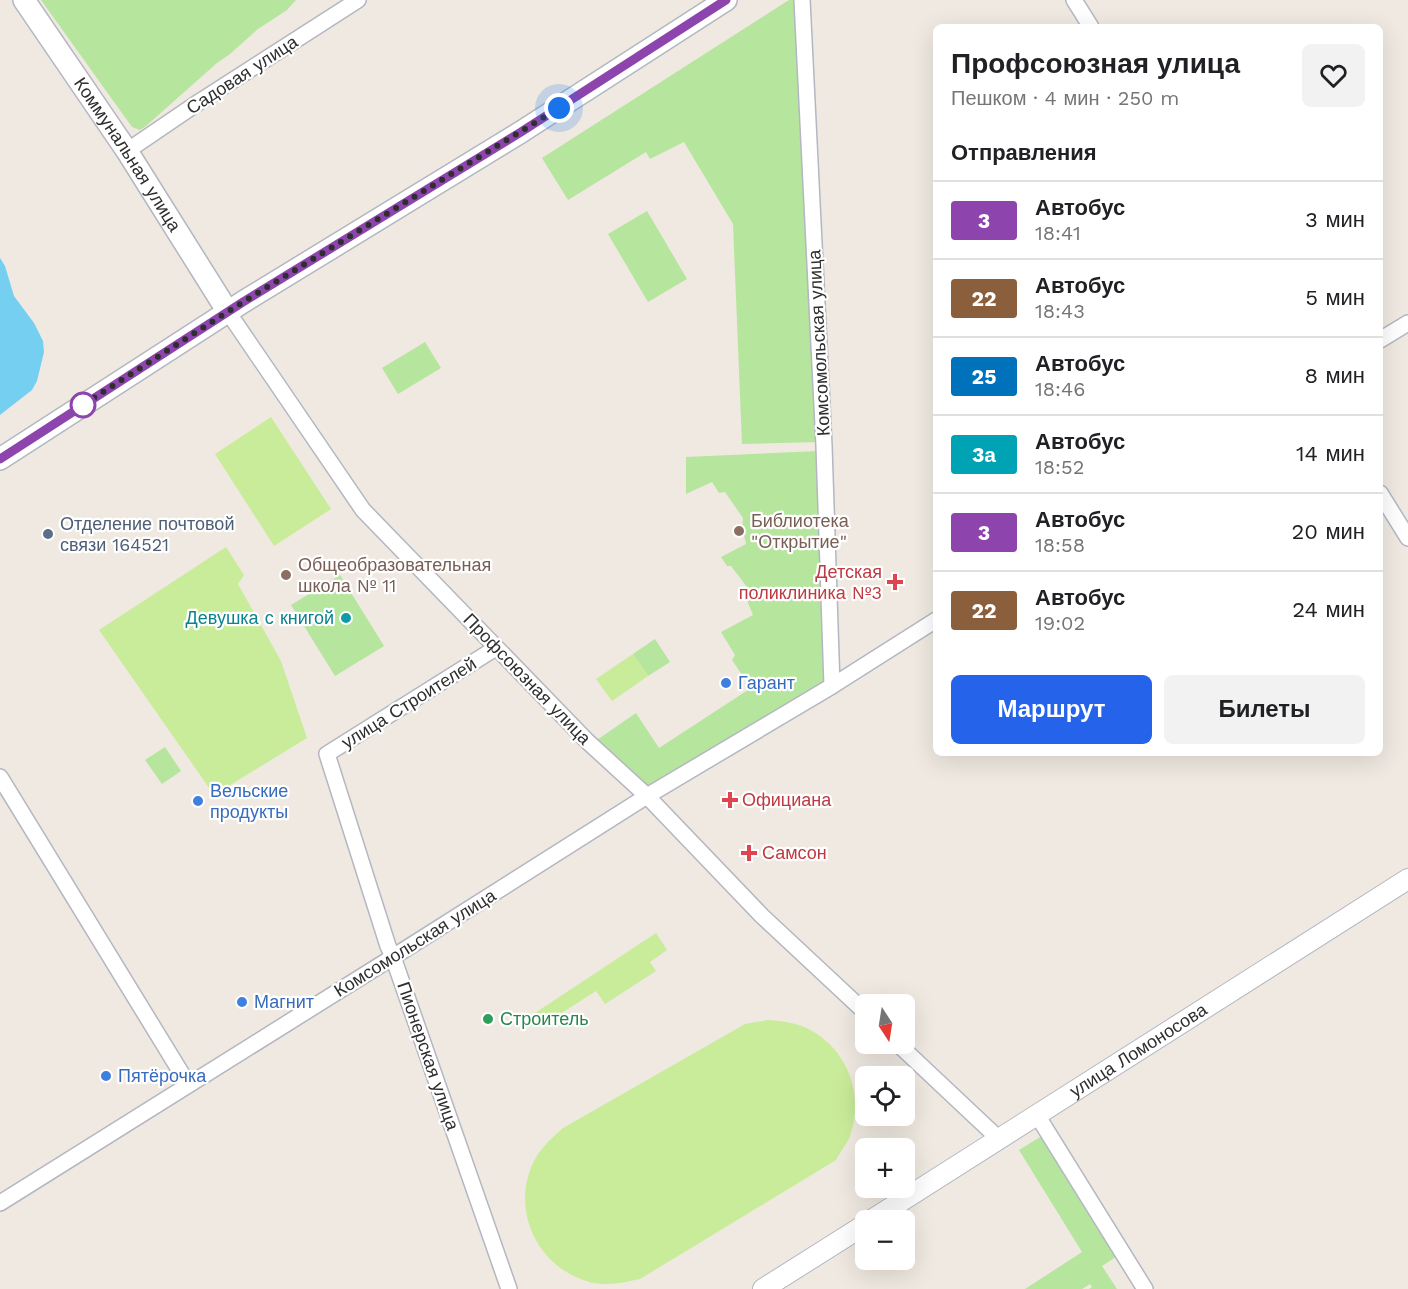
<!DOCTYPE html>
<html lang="ru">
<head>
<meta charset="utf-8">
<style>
	:root { --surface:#fff; --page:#f2f2f2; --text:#202124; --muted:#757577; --line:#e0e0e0; --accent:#2563eb }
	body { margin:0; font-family:"Work Sans",sans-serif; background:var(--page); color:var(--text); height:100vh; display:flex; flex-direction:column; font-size:22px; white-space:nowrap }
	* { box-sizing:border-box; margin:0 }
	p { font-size:20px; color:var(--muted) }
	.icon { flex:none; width:33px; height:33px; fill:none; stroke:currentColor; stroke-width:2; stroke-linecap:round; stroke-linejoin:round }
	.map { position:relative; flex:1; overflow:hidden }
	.details { position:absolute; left:933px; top:24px; width:450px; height:732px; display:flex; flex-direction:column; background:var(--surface); border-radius:9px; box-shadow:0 6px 24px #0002 }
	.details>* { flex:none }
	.badge { padding:0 12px; border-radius:4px; font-size:21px; line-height:39px }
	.needle { width:39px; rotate:168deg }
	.tools { position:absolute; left:855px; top:994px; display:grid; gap:12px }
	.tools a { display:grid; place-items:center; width:60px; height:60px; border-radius:9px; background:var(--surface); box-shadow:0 6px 24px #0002; font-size:30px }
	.you { position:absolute; width:30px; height:30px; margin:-15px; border:4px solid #fff; border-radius:50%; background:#1a73e8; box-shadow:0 0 0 9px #1a73e833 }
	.map>.badge { position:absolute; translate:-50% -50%; box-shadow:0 0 0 3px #fff }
	h2 { padding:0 18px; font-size:22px; line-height:54px }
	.round { display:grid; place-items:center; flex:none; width:63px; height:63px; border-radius:9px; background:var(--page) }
	.headline { display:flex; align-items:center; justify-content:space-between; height:102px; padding:0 18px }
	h1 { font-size:28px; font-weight:800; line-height:45px }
	.cta { display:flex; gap:12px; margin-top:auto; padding:12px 18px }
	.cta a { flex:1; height:69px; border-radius:9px; background:var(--accent); color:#fff; font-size:24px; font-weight:800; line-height:69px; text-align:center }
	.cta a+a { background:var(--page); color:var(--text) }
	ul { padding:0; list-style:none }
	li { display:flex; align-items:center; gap:18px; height:78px; padding:0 18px; border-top:2px solid var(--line) }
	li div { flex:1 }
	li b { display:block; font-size:22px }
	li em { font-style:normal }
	li .badge { min-width:66px; font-weight:700; text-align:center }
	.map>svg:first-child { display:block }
	.green { fill:#b6e59e }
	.pitch { fill:#c9ec9a }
	.water { fill:#75cff0 }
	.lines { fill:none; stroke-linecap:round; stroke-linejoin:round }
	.minor-casing { stroke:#b4b7c1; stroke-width:18 }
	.tertiary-casing { stroke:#b4b7c1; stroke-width:22 }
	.secondary-casing { stroke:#b4b7c1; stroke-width:24 }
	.minor { stroke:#fff; stroke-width:15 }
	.tertiary { stroke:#fff; stroke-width:20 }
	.secondary { stroke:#fff; stroke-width:21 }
	.line-casing { stroke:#fff; stroke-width:14 }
	.line { stroke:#8e44ad; stroke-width:9 }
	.walk { stroke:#2e2e2e; stroke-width:6; stroke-dasharray:0 10.8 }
	.stop-dot { fill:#fff; stroke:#8e44ad; stroke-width:3 }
	.education-dot { fill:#8d6e63; stroke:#fff; stroke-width:2 }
	.service-dot { fill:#5c6f8a; stroke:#fff; stroke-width:2 }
	.health-dot { fill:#e0444e; stroke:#fff; stroke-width:2 }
	.culture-dot { fill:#0f9aa8; stroke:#fff; stroke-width:2 }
	.shop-dot { fill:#3f7fe0; stroke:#fff; stroke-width:2 }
	.leisure-dot { fill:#2e9e5b; stroke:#fff; stroke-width:2 }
	.labels { text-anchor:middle; stroke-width:4.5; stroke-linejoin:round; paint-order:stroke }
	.street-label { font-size:18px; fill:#2e2e2e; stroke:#fff }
	.education-label { font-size:18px; fill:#785e54; stroke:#fff; text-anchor:start }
	.service-label { font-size:18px; fill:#4e5e75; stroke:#fff; text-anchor:start }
	.health-label { font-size:18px; fill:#be3a42; stroke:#fff; text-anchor:start }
	.culture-label { font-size:18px; fill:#0d838f; stroke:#fff; text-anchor:end }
	.shop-label { font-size:18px; fill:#366cbe; stroke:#fff; text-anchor:start }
	.leisure-label { font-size:18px; fill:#27864d; stroke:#fff; text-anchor:start }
</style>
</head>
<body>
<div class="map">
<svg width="1408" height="1289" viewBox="0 0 1408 1289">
	<rect width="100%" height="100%" fill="#efe9e1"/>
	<g class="green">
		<polygon points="41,0 296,0 287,10 258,29 230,54 217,63 146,126 140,130 132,127"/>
		<polygon points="789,0 798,0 819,442 742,444 733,224 684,142 650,159 646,152 568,200 542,158"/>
		<polygon points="647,211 687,279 648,302 608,234"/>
		<polygon points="425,342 441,368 398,394 382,368"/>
		<polygon points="818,451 827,683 649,790 594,742 636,713 659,748 751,688 732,660 735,655 721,632 753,615 746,598 750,591 731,566 727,566 721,557 746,544 742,527 743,518 725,492 719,493 712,482 686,494 686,457"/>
		<polygon points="340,575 384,646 335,676 291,605"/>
		<polygon points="655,639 670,662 648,676 633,654"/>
		<polygon points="165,747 181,771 162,784 145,760"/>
		<polygon points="1045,1134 1119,1255 1102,1266 1117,1289 1089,1289 1092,1287 1090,1284 1082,1289 1025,1289 1082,1252 1019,1150"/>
	</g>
	<g class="pitch">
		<polygon points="271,417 331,509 274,546 215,454"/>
		<polygon points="226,547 244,575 238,584 281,661 307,738 214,795 99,630"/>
		<polygon points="633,654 648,676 612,701 596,679"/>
		<polygon points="656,933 667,950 650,962 656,971 605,1004 596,991 543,1025 535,1013"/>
		<path d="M768,1020c15,1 31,3 44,11 37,21 52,65 38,105 -3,8 -10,16 -14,24l-196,119c-18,4 -36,8 -54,2 -53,-17 -78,-79 -48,-127 7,-10 16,-18 25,-26l182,-104z"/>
	</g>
	<polygon class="water" points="0,258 5,266 14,296 34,323 43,341 44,352 37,381 32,390 0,415"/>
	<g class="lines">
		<defs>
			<g id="minor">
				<polyline points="802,0 824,446 832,686"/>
				<polyline points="1074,0 1091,27"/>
				<polyline points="127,151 199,102 358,0"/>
				<polyline points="228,312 363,510 587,741 647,796 762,916 866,1013"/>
				<polyline points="1380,340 1408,323"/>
				<polyline points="1380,493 1408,538"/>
				<polyline points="491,651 327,754 388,946 393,957 509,1289"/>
				<polyline points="0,777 188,1084"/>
				<polyline points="898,1044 999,1139"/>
				<polyline points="1037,1115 1145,1289"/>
				<polyline points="0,1203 393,957 647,796 832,686 936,620"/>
			</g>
			<g id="tertiary">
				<path id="s1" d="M870,1221l538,-342"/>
				<polyline points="763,1289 866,1224"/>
			</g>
			<g id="secondary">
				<path id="s2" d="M24,0l103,151 101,161"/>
				<polyline points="0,459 243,302 521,132 726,0"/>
			</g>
		</defs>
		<use href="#minor" class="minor-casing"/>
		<use href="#tertiary" class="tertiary-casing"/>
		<use href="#secondary" class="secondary-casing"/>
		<use href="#minor" class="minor"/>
		<use href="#tertiary" class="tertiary"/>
		<use href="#secondary" class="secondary"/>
	</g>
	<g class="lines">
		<defs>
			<polyline id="line" points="0,459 243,302 521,132 726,0"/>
		</defs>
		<use href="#line" class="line-casing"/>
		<use href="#line" class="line"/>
		<polyline class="walk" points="83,405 75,410 243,302 559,108"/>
	</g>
	<circle class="stop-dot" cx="83" cy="405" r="12"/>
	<g class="education-dot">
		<circle cx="739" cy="531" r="6"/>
		<circle cx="286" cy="575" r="6"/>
	</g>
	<circle class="service-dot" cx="48" cy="534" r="6"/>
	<g class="health-dot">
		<path d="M892 573h6v6h6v6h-6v6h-6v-6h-6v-6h6z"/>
		<path d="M727 791h6v6h6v6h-6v6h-6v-6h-6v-6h6z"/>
		<path d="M746 844h6v6h6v6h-6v6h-6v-6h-6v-6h6z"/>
	</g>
	<circle class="culture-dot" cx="346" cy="618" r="6"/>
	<g class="shop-dot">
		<circle cx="726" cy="683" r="6"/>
		<circle cx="198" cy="801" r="6"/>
		<circle cx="242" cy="1002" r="6"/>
		<circle cx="106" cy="1076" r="6"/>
	</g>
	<circle class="leisure-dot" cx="488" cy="1019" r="6"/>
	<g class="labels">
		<g class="street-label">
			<text transform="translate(242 75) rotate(-33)" y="6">Садовая улица</text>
			<text dy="6" stroke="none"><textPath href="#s2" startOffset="186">Коммунальная улица</textPath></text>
			<text transform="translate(819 343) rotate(-93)" y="6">Комсомольская улица</text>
			<text transform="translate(527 679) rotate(46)" y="6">Профсоюзная улица</text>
			<text transform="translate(409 703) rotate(-32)" y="6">улица Строителей</text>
			<text transform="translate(415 943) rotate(-32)" y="6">Комсомольская улица</text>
			<text dy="6" stroke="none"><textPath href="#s1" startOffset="318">улица Ломоносова</textPath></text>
			<text transform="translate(428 1056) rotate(71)" y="6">Пионерская улица</text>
		</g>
		<g class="education-label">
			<text x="751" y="527">Библиотека<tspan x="751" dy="21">"Открытие"</tspan></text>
			<text x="298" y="571">Общеобразовательная<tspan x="298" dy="21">школа № 11</tspan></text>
		</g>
		<g class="service-label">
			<text x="60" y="530">Отделение почтовой<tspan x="60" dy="21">связи 164521</tspan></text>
		</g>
		<g class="health-label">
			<text x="882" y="578" text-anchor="end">Детская<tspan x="882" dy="21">поликлиника №3</tspan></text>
			<text x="742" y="806">Официана</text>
			<text x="762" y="859">Самсон</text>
		</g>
		<g class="culture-label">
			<text x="334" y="624">Девушка с книгой</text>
		</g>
		<g class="shop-label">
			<text x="738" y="689">Гарант</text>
			<text x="210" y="797">Вельские<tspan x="210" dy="21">продукты</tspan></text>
			<text x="254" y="1008">Магнит</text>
			<text x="118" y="1082">Пятёрочка</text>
		</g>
		<g class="leisure-label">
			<text x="500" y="1025">Строитель</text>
		</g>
	</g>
</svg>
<div class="tools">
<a><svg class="needle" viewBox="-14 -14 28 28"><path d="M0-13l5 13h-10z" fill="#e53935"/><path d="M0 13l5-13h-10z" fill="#757577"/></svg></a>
<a><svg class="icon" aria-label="locate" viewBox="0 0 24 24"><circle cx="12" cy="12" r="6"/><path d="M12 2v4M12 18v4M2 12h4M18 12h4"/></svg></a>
<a>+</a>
<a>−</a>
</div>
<div class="you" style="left:559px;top:108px"></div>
<section class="details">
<div class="headline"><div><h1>Профсоюзная улица</h1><p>Пешком · 4 мин · 250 m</p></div><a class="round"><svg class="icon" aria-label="heart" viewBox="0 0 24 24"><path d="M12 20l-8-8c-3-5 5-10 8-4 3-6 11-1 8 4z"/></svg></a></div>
<h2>Отправления</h2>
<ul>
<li><span class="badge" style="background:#8e44ad;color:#fff">3</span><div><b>Автобус</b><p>18:41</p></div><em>3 мин</em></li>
<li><span class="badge" style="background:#8b5e3c;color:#fff">22</span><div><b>Автобус</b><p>18:43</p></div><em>5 мин</em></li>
<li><span class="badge" style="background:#0072bc;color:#fff">25</span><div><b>Автобус</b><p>18:46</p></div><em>8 мин</em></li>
<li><span class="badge" style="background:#00a3b4;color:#fff">3а</span><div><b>Автобус</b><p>18:52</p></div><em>14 мин</em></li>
<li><span class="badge" style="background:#8e44ad;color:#fff">3</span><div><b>Автобус</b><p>18:58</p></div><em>20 мин</em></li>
<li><span class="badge" style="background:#8b5e3c;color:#fff">22</span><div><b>Автобус</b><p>19:02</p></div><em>24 мин</em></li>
</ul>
<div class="cta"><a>Маршрут</a><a>Билеты</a></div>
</section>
</div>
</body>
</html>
